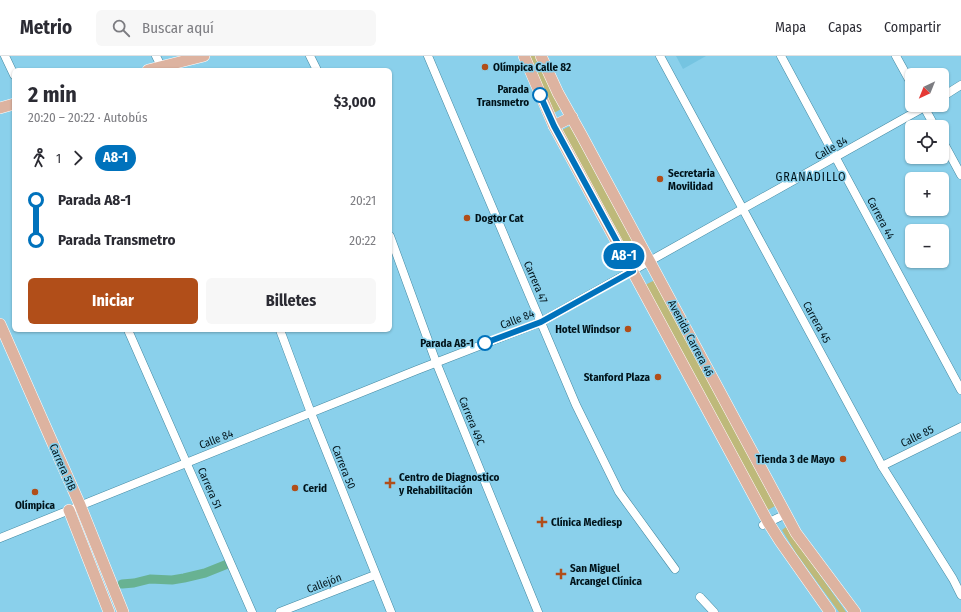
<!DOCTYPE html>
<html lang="es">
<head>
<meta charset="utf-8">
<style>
	:root { --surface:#fff; --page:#f7f7f7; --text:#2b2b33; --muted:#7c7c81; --line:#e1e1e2; --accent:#b14e19 }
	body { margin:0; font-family:"Fira Sans Condensed",sans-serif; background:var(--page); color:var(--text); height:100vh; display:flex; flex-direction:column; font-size:15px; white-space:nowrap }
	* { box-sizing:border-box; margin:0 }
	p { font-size:13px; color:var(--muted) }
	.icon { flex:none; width:22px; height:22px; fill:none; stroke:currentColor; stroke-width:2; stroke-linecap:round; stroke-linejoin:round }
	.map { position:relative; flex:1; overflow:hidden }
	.side { position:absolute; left:12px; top:12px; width:380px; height:264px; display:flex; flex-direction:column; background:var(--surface); border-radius:6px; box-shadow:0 1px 3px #0004 }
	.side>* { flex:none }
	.badge { padding:0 8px; border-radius:13px; font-size:14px; line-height:26px }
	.needle { width:26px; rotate:223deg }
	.buttons { position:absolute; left:905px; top:12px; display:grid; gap:8px }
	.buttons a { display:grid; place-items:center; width:44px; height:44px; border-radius:6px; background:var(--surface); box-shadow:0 1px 3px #0004; font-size:20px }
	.map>.badge { position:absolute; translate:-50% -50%; box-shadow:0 0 0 2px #fff }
	.legs { display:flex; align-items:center; gap:6px; height:44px; padding:0 16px; font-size:13px }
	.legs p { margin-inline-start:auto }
	.summary { display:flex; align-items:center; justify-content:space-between; height:68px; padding:0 16px }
	h1 { font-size:22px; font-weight:700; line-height:30px }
	.button { display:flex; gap:8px; margin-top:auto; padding:8px 16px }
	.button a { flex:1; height:46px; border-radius:6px; background:var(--accent); color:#fff; font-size:16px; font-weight:700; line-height:46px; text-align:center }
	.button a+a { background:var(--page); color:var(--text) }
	ul { padding:0 16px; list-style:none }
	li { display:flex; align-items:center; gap:14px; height:40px; font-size:15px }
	li i { display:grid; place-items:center; width:6px; height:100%; margin:0 5px; background:currentColor }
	li i::after { content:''; width:10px; height:10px; margin:-5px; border:3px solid; border-radius:50%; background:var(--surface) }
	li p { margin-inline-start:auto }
	li:first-child i { background:linear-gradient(#0000 50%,currentColor 0) }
	li:last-child i { background:linear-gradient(currentColor 50%,#0000 0) }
	header { display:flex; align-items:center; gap:24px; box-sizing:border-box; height:56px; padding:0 20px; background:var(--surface); border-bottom:1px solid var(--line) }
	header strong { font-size:19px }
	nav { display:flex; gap:22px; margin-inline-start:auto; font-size:14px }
	.search { width:280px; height:36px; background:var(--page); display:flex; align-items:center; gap:10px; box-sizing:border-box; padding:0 14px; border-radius:6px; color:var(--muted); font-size:15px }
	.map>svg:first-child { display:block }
	.built { fill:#75c4e1 }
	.green { fill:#beb97a }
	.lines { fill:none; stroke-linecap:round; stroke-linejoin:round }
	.canal { stroke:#68b292; stroke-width:9 }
	.minor-casing { stroke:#4288a1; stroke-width:9 }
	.major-casing { stroke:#fff; stroke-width:12 }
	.minor { stroke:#fff; stroke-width:8 }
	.major { stroke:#ddb3a0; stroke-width:11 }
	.line-1-casing { stroke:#fff; stroke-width:9 }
	.line-1 { stroke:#0072bc; stroke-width:6 }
	.poi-dot { fill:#b14e19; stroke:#8ad0eb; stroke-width:1.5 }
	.stop-1-dot { fill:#fff; stroke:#0072bc; stroke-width:2 }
	.labels { text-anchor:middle; stroke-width:3; stroke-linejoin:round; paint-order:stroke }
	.poi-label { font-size:11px; font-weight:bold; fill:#00131a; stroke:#8ad0eb; text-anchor:start }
	.stop-label { font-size:11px; font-weight:bold; fill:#00131a; stroke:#8ad0eb; text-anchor:end }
	.street-label { font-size:11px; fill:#00131a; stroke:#8ad0eb }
	.neighbourhood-label { font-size:12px; letter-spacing:1px; fill:#00131a; stroke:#8ad0eb }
</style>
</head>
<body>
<header>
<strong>Metrio</strong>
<div class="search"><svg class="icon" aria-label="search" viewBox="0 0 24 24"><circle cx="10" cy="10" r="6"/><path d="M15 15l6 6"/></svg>Buscar aquí</div>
<nav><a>Mapa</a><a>Capas</a><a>Compartir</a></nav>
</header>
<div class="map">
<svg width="961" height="556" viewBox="0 0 961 556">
	<rect width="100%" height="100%" fill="#8ad0eb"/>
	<polygon class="built" points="676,0 706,0 683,13"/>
	<g class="green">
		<polygon points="529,0 536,0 561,53 554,57"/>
		<polygon points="570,70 639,197 631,201 562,74"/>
		<polygon points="655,224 775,450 766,455 645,229"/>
		<polygon points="786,471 846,556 839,556 796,497 782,474"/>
	</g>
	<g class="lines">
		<polyline class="canal" points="122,528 134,527 150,523 172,524 184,522 205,517 230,507"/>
		<defs>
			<g id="minor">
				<polyline points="5,0 14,19"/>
				<polyline points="156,0 163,14"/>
				<polyline points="310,0 317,14"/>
				<polyline points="428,0 576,349 619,436 675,513"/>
				<polyline points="660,0 882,410 953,523 961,539"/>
				<polyline points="781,0 961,334"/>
				<polyline points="896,0 912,29"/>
				<polyline points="942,41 961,29"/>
				<polyline points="923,49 935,71"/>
				<polyline points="942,84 961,119"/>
				<polyline points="390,180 436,306 538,556"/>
				<polyline points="128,274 252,556"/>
				<polyline points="280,274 311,357 391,556"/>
				<polyline points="882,410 961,371"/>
				<polyline points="763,469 786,458"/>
				<polyline points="0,482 417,314 541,266 928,49"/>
				<polyline points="700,541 714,556"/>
				<polyline points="280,556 375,519"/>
			</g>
			<g id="major">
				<polyline points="524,0 554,70 768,466 780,485 830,556"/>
				<polyline points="541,0 558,37 582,80 796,477 855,556"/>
				<polyline points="148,14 204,0"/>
				<polyline points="0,52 14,48"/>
				<polyline points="554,70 572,61"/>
				<polyline points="0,268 80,449 123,556"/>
				<polyline points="69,454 109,556"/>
			</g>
		</defs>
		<use href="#minor" class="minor-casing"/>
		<use href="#major" class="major-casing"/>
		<use href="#minor" class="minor"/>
		<use href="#major" class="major"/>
	</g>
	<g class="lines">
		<defs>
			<polyline id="line-1" points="485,287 541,266 633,215 554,70 540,39"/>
		</defs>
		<use href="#line-1" class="line-1-casing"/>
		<use href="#line-1" class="line-1"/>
	</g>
	<g class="poi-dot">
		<circle cx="485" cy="11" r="4"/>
		<circle cx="660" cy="123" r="4"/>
		<circle cx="467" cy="162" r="4"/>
		<circle cx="628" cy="273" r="4"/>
		<circle cx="658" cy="321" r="4"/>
		<circle cx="843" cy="403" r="4"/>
		<path d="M388 421h4v4h4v4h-4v4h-4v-4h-4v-4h4z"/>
		<circle cx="295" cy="432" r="4"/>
		<circle cx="35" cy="436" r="4"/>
		<path d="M540 460h4v4h4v4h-4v4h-4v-4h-4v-4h4z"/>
		<path d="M559 512h4v4h4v4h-4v4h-4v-4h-4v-4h4z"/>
	</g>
	<g class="stop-1-dot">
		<circle cx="540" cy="39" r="7"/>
		<circle cx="485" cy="287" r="7"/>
	</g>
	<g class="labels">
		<g class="poi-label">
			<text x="493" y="15">Olímpica Calle 82</text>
			<text x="668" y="121">Secretaria<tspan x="668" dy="13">Movilidad</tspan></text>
			<text x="475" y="166">Dogtor Cat</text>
			<text x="620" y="277" text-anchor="end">Hotel Windsor</text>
			<text x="650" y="325" text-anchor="end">Stanford Plaza</text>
			<text x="835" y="407" text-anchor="end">Tienda 3 de Mayo</text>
			<text x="399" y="425">Centro de Diagnostico<tspan x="399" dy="13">y Rehabilitación</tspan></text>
			<text x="303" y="436">Cerid</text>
			<text x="35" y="453" text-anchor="middle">Olímpica</text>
			<text x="551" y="470">Clínica Mediesp</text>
			<text x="570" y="516">San Miguel<tspan x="570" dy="13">Arcangel Clínica</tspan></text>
		</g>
		<g class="stop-label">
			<text x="529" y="37">Parada<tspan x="529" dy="13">Transmetro</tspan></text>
			<text x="474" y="291">Parada A8-1</text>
		</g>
		<g class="street-label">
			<text transform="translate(831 92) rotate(-30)" y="4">Calle 84</text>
			<text transform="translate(881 162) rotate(62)" y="4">Carrera 44</text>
			<text transform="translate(536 226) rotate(67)" y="4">Carrera 47</text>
			<text transform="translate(517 263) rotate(-21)" y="4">Calle 84</text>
			<text transform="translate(817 266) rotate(61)" y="4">Carrera 45</text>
			<text transform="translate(691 282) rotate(62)" y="4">Avenida Carrera 46</text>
			<text transform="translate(472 365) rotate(68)" y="4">Carrera 49C</text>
			<text transform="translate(917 380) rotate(-26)" y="4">Calle 85</text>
			<text transform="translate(216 383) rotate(-21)" y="4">Calle 84</text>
			<text transform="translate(63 411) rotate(66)" y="4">Carrera 51B</text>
			<text transform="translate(344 411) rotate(68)" y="4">Carrera 50</text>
			<text transform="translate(210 432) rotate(66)" y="4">Carrera 51</text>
			<text transform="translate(324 527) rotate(-21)" y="4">Callejón</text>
		</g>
		<g class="neighbourhood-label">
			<text x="811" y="125">GRANADILLO</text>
		</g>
	</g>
</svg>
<div class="buttons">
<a><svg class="needle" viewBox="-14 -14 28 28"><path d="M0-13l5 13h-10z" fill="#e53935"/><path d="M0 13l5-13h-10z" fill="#7c7c81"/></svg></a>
<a><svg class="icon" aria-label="locate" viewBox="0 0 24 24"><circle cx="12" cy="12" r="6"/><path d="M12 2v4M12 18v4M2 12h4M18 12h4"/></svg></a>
<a>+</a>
<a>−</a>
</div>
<b class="badge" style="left:624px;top:200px;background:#0072bc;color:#fff">A8-1</b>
<section class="side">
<div class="summary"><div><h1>2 min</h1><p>20:20 – 20:22 · Autobús</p></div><b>$3,000</b></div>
<div class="legs"><svg class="icon" aria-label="walk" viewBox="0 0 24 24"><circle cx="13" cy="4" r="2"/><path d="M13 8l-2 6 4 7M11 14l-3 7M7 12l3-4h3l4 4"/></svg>1<svg class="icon" aria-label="forward" viewBox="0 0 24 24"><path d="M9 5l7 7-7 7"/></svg><b class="badge" style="background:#0072bc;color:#fff">A8-1</b></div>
<ul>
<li><i style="color:#0072bc"></i><b>Parada A8-1</b><p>20:21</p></li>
<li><i style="color:#0072bc"></i><b>Parada Transmetro</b><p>20:22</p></li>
</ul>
<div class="button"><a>Iniciar</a><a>Billetes</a></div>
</section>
</div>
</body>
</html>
